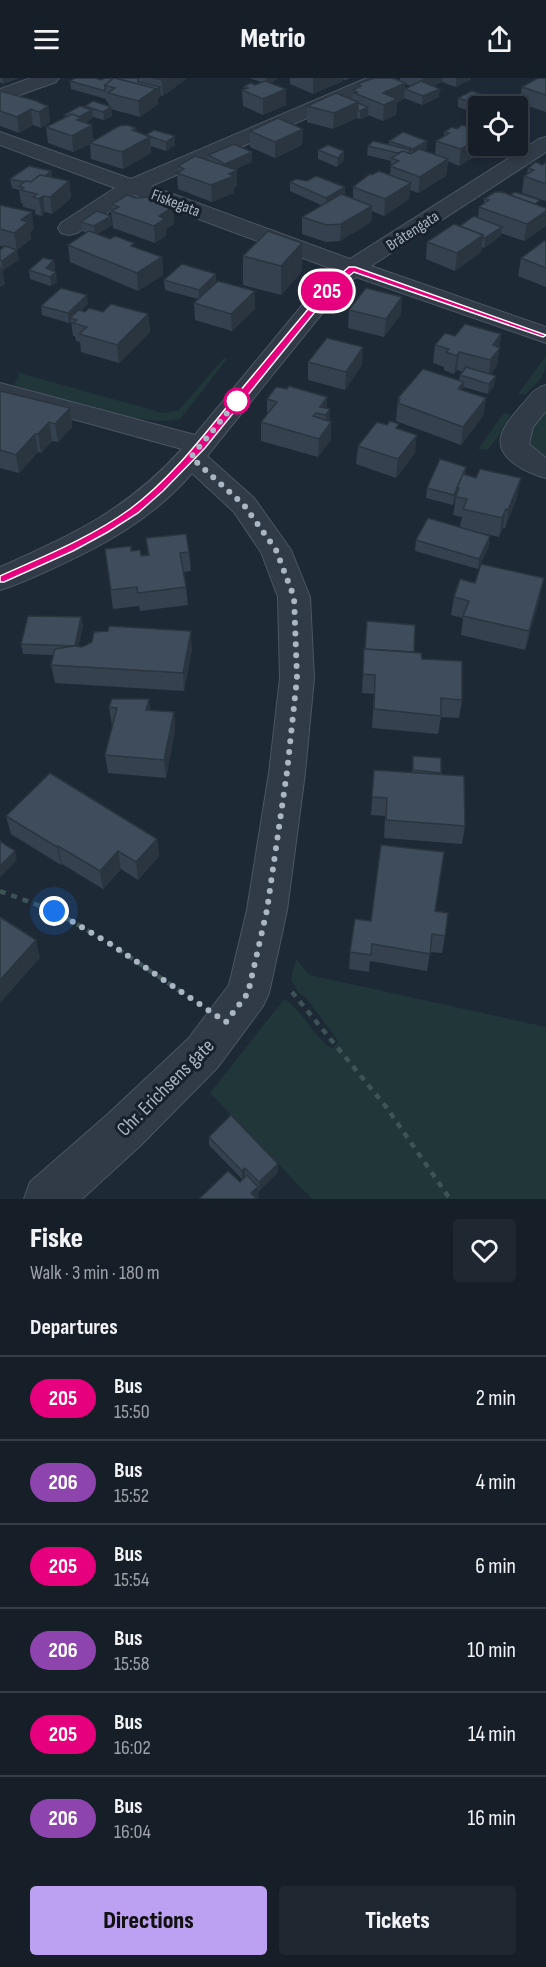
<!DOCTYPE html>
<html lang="en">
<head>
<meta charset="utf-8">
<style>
	:root { --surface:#161f28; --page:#1f2730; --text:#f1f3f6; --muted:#9ea2a8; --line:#353d45; --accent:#bca0f2 }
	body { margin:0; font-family:"Sofia Sans Condensed",sans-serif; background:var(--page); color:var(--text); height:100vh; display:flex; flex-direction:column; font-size:22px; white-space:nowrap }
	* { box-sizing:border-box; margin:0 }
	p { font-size:20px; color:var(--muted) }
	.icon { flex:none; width:33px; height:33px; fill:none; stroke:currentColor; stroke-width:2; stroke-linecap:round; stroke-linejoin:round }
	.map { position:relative; height:1121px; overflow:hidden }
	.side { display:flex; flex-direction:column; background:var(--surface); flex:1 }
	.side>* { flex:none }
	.badge { padding:0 12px; border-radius:20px; font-size:21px; line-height:39px }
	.buttons { position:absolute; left:468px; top:18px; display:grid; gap:12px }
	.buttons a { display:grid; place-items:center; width:60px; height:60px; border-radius:6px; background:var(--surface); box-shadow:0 3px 9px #0003,0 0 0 2px var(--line); font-size:30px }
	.you { position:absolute; width:30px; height:30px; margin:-15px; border:4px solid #fff; border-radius:50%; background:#1a73e8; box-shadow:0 0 0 9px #1a73e833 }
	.map>.badge { position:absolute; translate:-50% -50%; box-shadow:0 0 0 3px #fff }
	h2 { padding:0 30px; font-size:22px; line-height:54px }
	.round { display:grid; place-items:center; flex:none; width:63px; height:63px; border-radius:6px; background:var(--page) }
	.head { display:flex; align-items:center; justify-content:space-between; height:102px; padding:0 30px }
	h1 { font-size:28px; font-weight:800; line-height:45px }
	.primary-button { display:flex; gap:12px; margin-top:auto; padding:12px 30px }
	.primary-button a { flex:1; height:69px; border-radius:6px; background:var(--accent); color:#111; font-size:24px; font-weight:800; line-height:69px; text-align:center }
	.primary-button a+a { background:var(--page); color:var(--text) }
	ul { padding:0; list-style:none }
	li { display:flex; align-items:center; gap:18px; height:84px; padding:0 30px; border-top:2px solid var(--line) }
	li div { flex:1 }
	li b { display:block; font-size:22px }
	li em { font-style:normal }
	li .badge { min-width:66px; font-weight:700; text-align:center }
	header { display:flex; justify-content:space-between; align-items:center; height:78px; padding:0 30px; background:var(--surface); font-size:27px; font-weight:800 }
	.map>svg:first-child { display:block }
	.green { fill:#203638 }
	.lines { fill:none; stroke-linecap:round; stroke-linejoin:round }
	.minor-casing { stroke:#4c5662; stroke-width:2 }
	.path { stroke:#3d5355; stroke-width:4.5; stroke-dasharray:6 6; stroke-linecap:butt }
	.minor { fill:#313b47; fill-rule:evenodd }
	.wall { fill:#35414f; fill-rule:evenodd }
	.shaded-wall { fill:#2b3540 }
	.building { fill:#3e4c5c; stroke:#2b3540; stroke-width:1.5 }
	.line { fill:#e6007e; stroke:#fff; stroke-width:1.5 }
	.walk { stroke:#abb6c4; stroke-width:6; stroke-dasharray:0 10.8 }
	.stop-dot { fill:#fff; stroke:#e6007e; stroke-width:3 }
	.labels { text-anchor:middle; stroke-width:6; stroke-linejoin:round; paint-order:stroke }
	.far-street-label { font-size:16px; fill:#abb6c4; stroke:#17202b }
	.street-label { font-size:20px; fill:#abb6c4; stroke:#17202b }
</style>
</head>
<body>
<header><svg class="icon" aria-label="menu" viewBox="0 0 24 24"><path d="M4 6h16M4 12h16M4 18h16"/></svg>Metrio<svg class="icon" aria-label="share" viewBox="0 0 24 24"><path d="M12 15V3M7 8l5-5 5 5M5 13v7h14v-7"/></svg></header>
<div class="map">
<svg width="546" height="1121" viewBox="0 0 546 1121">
	<rect width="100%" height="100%" fill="#1e2936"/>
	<g class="green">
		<path d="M546,278c0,22 -6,23 -20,38h-8z"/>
		<path d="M224,280l3,1 -46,59c-27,13 -135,-24 -167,-33l6,-12 143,40 16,-3z"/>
		<polygon points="546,328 546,380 526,366 526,357"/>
		<polygon points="504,335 510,337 506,347 488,372 478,371"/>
		<path d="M296,881l14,16 236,52v172h-234l-102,-106 74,-94c20,13 29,38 49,50l5,-8 -31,-42 -9,-7 -7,-13z"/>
	</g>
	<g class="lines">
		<defs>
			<g id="minor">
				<polygon points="31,0 59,0 56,4 0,24 0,11"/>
				<path d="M367,0h26l-3,4 -239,104 199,73 189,-120 7,-2v15l-175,114 175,61v16l-190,-66 -15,13 -134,166 47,42 37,52 19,47 4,81 -9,95 -18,137 -18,83 -6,13 -45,61 -78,79 -58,53h-58l6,-17 78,-68 80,-75 41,-54 18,-75 22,-137 11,-95 -2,-81 -17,-45 -27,-40 -42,-39c-39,46 -91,74 -145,98 -15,7 -31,14 -47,19v-23c73,-32 128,-58 182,-118l-182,-50v-16l195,52 128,-155 12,-10 -201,-75 -57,38 -8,2 -8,-2 -3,-5 3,-5 54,-35 -115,-43v-13l131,47z"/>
				<path d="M546,307v26l-13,16 -4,17 17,14v20c-17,-4 -50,-19 -45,-41 3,-12 13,-23 21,-32 8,-9 12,-17 24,-20z"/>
			</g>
		</defs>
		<use href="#minor" class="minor-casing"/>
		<g class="path">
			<polyline points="0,813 54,833 109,865 192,921"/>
			<polyline points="292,914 387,1030 450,1121"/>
		</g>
		<use href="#minor" class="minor"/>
	</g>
	<g class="wall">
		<polygon points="0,0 18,0 3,6 0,4"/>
		<polygon points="105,0 186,0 186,1 163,18 161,17 158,20 158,26 140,39 111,31 112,38 104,42 93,39 93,40 85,45 94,62 137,54 175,67 166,73 151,68 151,75 123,91 91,81 90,66 73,74 48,65 46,49 65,39 64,37 85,29 85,28 109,28 108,24 106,23 106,21 71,11 70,3 101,2"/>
		<polygon points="249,0 277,0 277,1 270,5 286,11 286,27 263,37 243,28 242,12 244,12 244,8 255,7 261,4"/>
		<polygon points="290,0 350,0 345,2 343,1 343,3 313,16 290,6"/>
		<path d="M400,0h71v1l-15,8 -14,-5 -9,4 6,11 -17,8 -18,-7v1l-7,3 -1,13 -13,6 -15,-6v1l-8,3 -3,-1 -24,11 -26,-7v-16l45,-6 1,-10 4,-2v-4l39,-4 4,1zM405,6l6,2 -6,3z"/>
		<polygon points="546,0 546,34 519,25 522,9"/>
		<polygon points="0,13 48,28 50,44 41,50 33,47 19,55 0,48"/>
		<polygon points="458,20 509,26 516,28 478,28 478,36 458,29"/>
		<polygon points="303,51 302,67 275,80 250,69 250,53"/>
		<polygon points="444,54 486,72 459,88 448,83 446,98 418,115 410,112 409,121 384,138 372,133 371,144 340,163 326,164 302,156 302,139 321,127 290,113 290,104 345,117 353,120 353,109 372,97 390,97 391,83 367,77 368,68 389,66 389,63 427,63 426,72 424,73 435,77 436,63 444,58"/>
		<polygon points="318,72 344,82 337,89 318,81"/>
		<polygon points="252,74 252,84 235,91 237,108 234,110 234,115 212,124 178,111 177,95 178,94 178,88 208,82 208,77"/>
		<polygon points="546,84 546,123 522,115 524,98 527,96 528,90 542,87"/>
		<polygon points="51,93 52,100 69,103 71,120 52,136 45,134 42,138 35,136 35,132 23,129 23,126 21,125 19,112 12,110 10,101"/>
		<polygon points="136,120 173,129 174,146 166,151 166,158 155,165 113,150 111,133 113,132 112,126"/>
		<polygon points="484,121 539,127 546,148 524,163 501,155 500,158 484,170 482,169 481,174 455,193 426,181 427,164 478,140 479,129 484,126"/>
		<polygon points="0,127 34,151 30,154 31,161 17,172 19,182 3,192 2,192 5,206 0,209 0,172 4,169 0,168"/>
		<polygon points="81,144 112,147 97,156 162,179 163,197 138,213 70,184 68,167 87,155 82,153"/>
		<polygon points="546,163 546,209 518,198 521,180"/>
		<polygon points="243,178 302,193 281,217 243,207"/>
		<polygon points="54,182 55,192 54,193 57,204 51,208 30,201 29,192"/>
		<polygon points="216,196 216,204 255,231 232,253 195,242 194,225 198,221 165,212 164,202"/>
		<polygon points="88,226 81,233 85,234 103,234 148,236 150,254 119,285 81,274 80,264 76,263 75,258 73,258 71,243 69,245 42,237 41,228"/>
		<polygon points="349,232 401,236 384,259 348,250"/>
		<polygon points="501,256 497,287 491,296 494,308 488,316 463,309 462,313 486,320 483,338 461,367 396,343 398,320 459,303 460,297 463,294 457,292 454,296 444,292 444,289 433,285 435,267 455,258"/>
		<polygon points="308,284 362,287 345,312 308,302"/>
		<polygon points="0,313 70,330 72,349 58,364 52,363 41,375 38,374 19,395 0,390"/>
		<polygon points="267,321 327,330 330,343 331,344 331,362 318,379 261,363 261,344 267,337"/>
		<polygon points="399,351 415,375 396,400 356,386 358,368"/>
		<polygon points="466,389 465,397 517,419 505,450 503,450 499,459 466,451 489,468 478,491 415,473 416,462 460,449 462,439 453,437 456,420 453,427 426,420 427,410"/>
		<polygon points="146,460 189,474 191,493 184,494 186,509 188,527 140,533 139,528 113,531 105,471 131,473 141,478 148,477"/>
		<polygon points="454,519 540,519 525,572 461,557 463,540 451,537"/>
		<polygon points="81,539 83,549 78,568 192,571 184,613 55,605 51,587 54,577 23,576 21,566"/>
		<polygon points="364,571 414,574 422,581 462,622 459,640 441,639 438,656 372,650 374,616 362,615"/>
		<polygon points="149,621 150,632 174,634 175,652 166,700 108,695 105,677 112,648 109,629"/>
		<polygon points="413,678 441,680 441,696 465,748 462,766 384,760 385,738 371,737 374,692 412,694"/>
		<polygon points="6,738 157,761 159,778 138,802 121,791 103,811 62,786 61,787 11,756"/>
		<polygon points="435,833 445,858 442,875 430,874 427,893 370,883 369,894 349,891 350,874 371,843"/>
		<polygon points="209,1059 278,1094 259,1113 240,1104 242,1101 209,1067"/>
	</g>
	<g class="shaded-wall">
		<polygon points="2,0 18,0 3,6"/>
		<polygon points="165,0 186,0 186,1 163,18 162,2"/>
		<polygon points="266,0 277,0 277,1 266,7"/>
		<polygon points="313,0 343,0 343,3 313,16"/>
		<polygon points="392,0 396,0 396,10 405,5 404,21 397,24 396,37 383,43 384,27 383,15"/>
		<polygon points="423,0 443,0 442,4 422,13"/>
		<polygon points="456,0 471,0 471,1 456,9"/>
		<polygon points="160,9 161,18 158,20 158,26 140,39 138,23"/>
		<polygon points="286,11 286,27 263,37 263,21"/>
		<polygon points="440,11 439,19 422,27 423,18"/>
		<polygon points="38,24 40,24 41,32 48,28 50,44 41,50"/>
		<polygon points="358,24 357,40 333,51 334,35"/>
		<polygon points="111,29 112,38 104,42 103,34"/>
		<polygon points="368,29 368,38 360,41 360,33"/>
		<polygon points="31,31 33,47 19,55 17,39"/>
		<polygon points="92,32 93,40 82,46 92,47 94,64 90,65 90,66 73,74 72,58 76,41"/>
		<polygon points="527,32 524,48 518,52 518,38"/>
		<polygon points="136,50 138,66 150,59 151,75 123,91 122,74 132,52"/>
		<polygon points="303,51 302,67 275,80 275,64"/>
		<polygon points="175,58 175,67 166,73 166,64"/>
		<polygon points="478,61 478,68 486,68 486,72 459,88 461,71"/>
		<polygon points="427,63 426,72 412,80 413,71"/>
		<polygon points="344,73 344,82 337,89 338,80"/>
		<polygon points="252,74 252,84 226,95 225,86"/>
		<polygon points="448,81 446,98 418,115 420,99"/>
		<polygon points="237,92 237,108 234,110 234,115 212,124 211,107"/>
		<polygon points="51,93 53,102 34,116 33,107"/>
		<polygon points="69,103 71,120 52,136 50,119"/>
		<polygon points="411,105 409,121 384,138 385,121"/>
		<polygon points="345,109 345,119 326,130 326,120"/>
		<polygon points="43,118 45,134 42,138 39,121"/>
		<polygon points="372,128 371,144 340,163 341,146"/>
		<polygon points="173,129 174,146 166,151 166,158 155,165 154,148 159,138"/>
		<polygon points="546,133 546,148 524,163 527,146"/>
		<polygon points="32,134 34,151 30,154 31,161 17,172 14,155 21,142"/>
		<polygon points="111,138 112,147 95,158 94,148"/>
		<polygon points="502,149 500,158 484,170 485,160"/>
		<polygon points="483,157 481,174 455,193 457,175"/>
		<polygon points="302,165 302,193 281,217 281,188"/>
		<polygon points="17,172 19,182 3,192 2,183"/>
		<polygon points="162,179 163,197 138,213 137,195"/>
		<polygon points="54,182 55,192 49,198 46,190"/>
		<polygon points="2,188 5,206 0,209 0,190"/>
		<polygon points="56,194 57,204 51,208 50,199"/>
		<polygon points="216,196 216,206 199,222 199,212"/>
		<polygon points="255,213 255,231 232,253 231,236"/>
		<polygon points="87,217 88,226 73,241 70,240 71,243 69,245 68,235"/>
		<polygon points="402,219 401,236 384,259 386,241"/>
		<polygon points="148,236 150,254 119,285 117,267"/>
		<polygon points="501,256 497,287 488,300 493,267"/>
		<polygon points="363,269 362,287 345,312 346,294"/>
		<polygon points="459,274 457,292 454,296 457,278"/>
		<polygon points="496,298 494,308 488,316 489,306"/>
		<polygon points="464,304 461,322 458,311"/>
		<polygon points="327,319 327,337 330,331 330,346 331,344 331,362 318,379 319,361 326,352 326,337 320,329"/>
		<polygon points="486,320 483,338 461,367 463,349"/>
		<polygon points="70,330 72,349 58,364 55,346"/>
		<polygon points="49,344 52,363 41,375 38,356"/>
		<polygon points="35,356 38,374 19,395 16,377"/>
		<polygon points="417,357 415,375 396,400 398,381"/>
		<polygon points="466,389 465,399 459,410 457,410 456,419 453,427 454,417"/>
		<polygon points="521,400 517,419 505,450 508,432"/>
		<polygon points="506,431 503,450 499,459 502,440"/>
		<polygon points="490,458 489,468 478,491 479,481"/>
		<polygon points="544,500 540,519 525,572 529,553"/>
		<polygon points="81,539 83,549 76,578 75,568"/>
		<polygon points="191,553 192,571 184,613 183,595"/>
		<polygon points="149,621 151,640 146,632"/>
		<polygon points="174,634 175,652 166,700 164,682"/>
		<polygon points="157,761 159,778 138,802 136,784"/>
		<polygon points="58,768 62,786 61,787 57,769"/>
		<polygon points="15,773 17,782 0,800 0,788"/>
		<polygon points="118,773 121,791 103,811 100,793"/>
		<polygon points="36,862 40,880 0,925 0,902"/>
		<polygon points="278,1086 278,1094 259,1113 259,1104"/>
		<polygon points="245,1090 245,1098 242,1101 242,1093"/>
		<polygon points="258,1109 259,1121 252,1121 251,1115"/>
	</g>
	<g class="building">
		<polygon points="75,0 95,0 101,2 105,0 114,0 105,7 105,13 70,3"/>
		<polygon points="114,0 115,0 157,10 138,23 108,15 115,10 105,7"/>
		<polygon points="115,0 138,0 138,4 160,9 157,11"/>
		<polygon points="152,0 165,0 162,2"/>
		<polygon points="374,0 392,0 405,5 383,15 397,21 384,27 354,15 357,14 353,12 361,8 357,6"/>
		<polygon points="538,0 546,0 546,17 522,9"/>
		<polygon points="265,3 286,11 263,21 242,12 248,10 244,8 251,5 255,7"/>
		<polygon points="421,3 440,11 423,18 405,11"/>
		<polygon points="0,13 40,24 38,24 48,28 39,34 31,31 17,39 0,33"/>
		<polygon points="472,13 509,26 501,24 488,28 484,28 458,20"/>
		<polygon points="336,15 358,24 334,35 307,28"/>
		<polygon points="93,23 111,29 103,34 85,28"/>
		<polygon points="501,24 516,28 488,28"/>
		<polygon points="358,25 368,29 360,33 358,32"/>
		<polygon points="80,28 92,32 79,39 72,36 67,38 64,37"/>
		<polygon points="518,29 527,32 518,38"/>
		<polygon points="72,36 82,40 77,42 92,47 72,58 46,49"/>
		<polygon points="278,40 303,51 275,64 250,53"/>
		<polygon points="127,47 136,50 132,52 150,59 122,74 90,65 119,48"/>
		<polygon points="462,47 478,53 478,61 461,71 436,63 449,55 444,54 452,49 457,51"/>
		<polygon points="154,52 175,58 166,64 146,57"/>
		<polygon points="403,54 427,63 413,71 389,63"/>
		<polygon points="373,63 411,72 408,75 403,73 398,75 368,68"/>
		<polygon points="234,66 252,74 225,86 208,77"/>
		<polygon points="328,67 344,73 338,80 318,72"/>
		<polygon points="419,71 448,81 420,99 390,88 399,83 391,80 403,73 411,76"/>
		<polygon points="195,78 237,92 229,96 234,98 211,107 177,95 184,91 178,88"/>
		<polygon points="536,84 542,87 546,84 546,106 524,98 534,92 528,90"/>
		<polygon points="29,88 51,93 45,98 40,97 31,104 26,103 24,104 10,101"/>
		<polygon points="379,93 411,105 385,121 353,109 370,96 372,97"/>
		<polygon points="40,97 69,103 50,119 43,118 39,121 33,119 37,116 21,112 24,110 19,108 26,103 31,104"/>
		<polygon points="316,98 345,109 326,120 290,104 296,101 307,103"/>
		<polygon points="495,114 502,114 546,130 546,133 527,146 479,129 489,122 484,121"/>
		<polygon points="515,114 540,122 535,126 510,117"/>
		<polygon points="341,116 372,128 341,146 327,147 302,139"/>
		<polygon points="127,117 136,120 147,119 173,129 159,138 165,141 154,148 111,133 119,129 112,126"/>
		<polygon points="0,127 32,134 21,142 28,144 14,155 0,151"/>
		<polygon points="97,133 111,138 94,148 81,144"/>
		<polygon points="474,138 502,149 485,160 483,160 483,157 460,148"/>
		<polygon points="454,146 483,157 457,175 427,164"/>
		<polygon points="89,153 110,161 115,158 134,165 131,168 162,179 137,195 68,167"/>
		<polygon points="268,153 302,165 281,188 243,178"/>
		<polygon points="544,163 546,163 546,190 521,180"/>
		<polygon points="5,168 17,172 2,183 0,182 0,172"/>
		<polygon points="43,180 54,182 46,190 56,194 50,199 29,192"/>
		<polygon points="182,186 216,196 199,212 164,202"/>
		<polygon points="218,203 255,213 231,236 194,225"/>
		<polygon points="61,210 87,217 68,235 41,228"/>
		<polygon points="366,210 402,219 386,241 349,232"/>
		<polygon points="111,226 148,236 117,267 79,256 87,249 73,245 77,242 70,240 79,232 85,234 89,230 103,234"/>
		<polygon points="465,246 501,256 493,267 500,270 490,282 459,274 457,278 446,274 449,271 435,267 445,255 455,258"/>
		<polygon points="327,260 363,269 346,294 308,284"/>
		<polygon points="466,289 496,298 489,306 460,297"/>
		<polygon points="423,291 464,304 458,311 486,320 463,349 398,325 400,321 398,320"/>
		<polygon points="289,308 327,319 320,329 330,331 326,337 316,335 313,338 331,344 319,361 261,344 277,324 267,321 276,309 287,311"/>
		<polygon points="0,313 70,330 55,346 49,344 38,356 35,356 16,377 0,372"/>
		<polygon points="390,343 399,346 396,350 417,357 398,381 358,368 377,344 387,347"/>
		<polygon points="440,381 466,389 454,417 427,410"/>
		<polygon points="480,391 521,400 508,432 506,431 502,440 463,431 467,421 456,419 459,410 457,410 463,396 476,400"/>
		<polygon points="428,440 490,458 479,481 416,462"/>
		<polygon points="186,456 189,474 180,475 186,509 138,515 137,509 111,512 105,471 131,468 131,473 140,472 141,478 149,477 146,460"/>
		<polygon points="481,486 544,500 529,553 463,538 469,523 454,519 460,501 475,505"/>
		<polygon points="28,538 81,539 75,568 21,566"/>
		<polygon points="367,543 415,547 414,574 365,571"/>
		<polygon points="109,548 191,553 183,595 51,587 55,571 74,568 82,569 92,564 94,554 108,553"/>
		<polygon points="364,571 421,575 422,581 462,583 462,622 441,620 441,638 374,631 375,597 363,596"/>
		<polygon points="112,621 149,621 146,632 174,634 164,682 105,677 117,630 109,629"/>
		<polygon points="413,678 441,680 441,695 413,692"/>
		<polygon points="374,692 464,698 465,748 386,742 387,720 372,719"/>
		<polygon points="50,695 157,761 136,784 118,773 100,793 58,768 57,769 6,738"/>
		<polygon points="0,763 15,773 0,788"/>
		<polygon points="381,767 444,774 435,833 448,835 445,858 432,856 430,876 372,866 371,877 350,874 355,841 371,843"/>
		<polygon points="0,839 36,862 0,902"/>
		<polygon points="231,1037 278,1086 259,1104 245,1090 242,1093 209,1059"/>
		<polygon points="228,1093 240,1104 247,1097 258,1109 251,1115 257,1121 199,1121"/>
	</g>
	<path class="line" d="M349,189h6l191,68 -3,2 -189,-65 -19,15 -130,161 -42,43 -25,22 -30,19 -35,19 -69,31h-4v-6c42,-19 90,-38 130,-67 39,-29 70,-69 100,-106 33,-40 66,-79 99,-119z"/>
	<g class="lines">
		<polyline class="walk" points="54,833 109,865 226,944 248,915 267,832 287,694 297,600 294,519 276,472 244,427 191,379 237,323"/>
	</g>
	<circle class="stop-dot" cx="237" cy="323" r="12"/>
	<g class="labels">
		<g class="far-street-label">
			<text transform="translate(176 124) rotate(21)" y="6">Fiskegata</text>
			<text transform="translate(412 152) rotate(-33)" y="6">Bråtengata</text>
		</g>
		<g class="street-label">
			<text transform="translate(165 1009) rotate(-45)" y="7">Chr. Erichsens gate</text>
		</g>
	</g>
</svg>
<div class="buttons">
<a><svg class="icon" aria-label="locate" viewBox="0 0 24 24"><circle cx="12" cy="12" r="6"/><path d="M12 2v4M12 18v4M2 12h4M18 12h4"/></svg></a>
</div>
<div class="you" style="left:54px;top:833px"></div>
<b class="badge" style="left:327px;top:213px;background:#e6007e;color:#fff">205</b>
</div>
<section class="side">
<div class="head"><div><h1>Fiske</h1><p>Walk · 3 min · 180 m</p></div><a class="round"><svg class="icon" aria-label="heart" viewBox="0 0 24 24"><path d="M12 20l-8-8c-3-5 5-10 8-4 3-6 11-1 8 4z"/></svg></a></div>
<h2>Departures</h2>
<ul>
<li><span class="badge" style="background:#e6007e;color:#fff">205</span><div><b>Bus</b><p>15:50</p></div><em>2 min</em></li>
<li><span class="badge" style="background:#8e44ad;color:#fff">206</span><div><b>Bus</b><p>15:52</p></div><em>4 min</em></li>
<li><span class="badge" style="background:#e6007e;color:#fff">205</span><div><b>Bus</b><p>15:54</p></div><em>6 min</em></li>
<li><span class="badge" style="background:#8e44ad;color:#fff">206</span><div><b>Bus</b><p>15:58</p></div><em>10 min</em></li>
<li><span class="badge" style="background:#e6007e;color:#fff">205</span><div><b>Bus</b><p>16:02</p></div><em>14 min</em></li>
<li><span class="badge" style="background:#8e44ad;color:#fff">206</span><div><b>Bus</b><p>16:04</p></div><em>16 min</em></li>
</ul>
<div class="primary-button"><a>Directions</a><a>Tickets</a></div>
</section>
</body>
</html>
